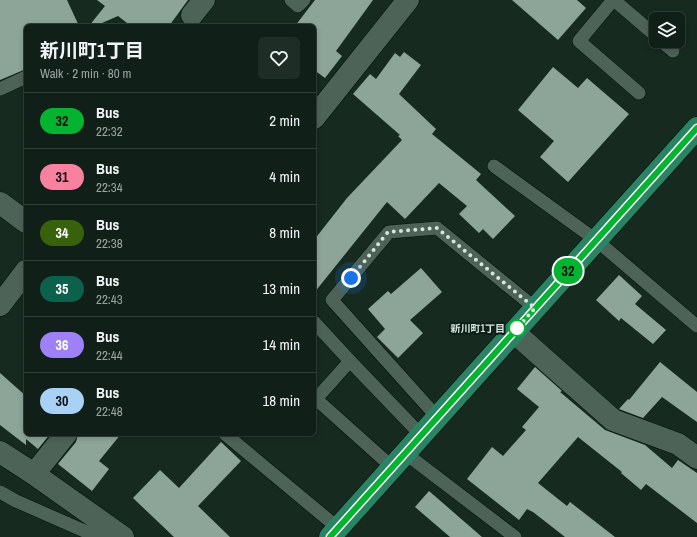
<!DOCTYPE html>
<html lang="en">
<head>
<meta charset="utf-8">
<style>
	:root { --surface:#102018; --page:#1e2d25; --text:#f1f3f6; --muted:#9ca3a2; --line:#303e37 }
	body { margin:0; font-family:"Archivo Narrow","Noto Sans JP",sans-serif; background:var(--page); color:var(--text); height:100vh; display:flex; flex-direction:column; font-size:15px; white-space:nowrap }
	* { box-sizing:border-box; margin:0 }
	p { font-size:13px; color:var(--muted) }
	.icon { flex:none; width:22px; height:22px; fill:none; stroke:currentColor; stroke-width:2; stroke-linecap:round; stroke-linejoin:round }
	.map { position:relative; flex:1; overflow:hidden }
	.sheet { position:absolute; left:24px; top:24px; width:292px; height:412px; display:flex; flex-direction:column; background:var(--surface); border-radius:6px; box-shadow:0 2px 6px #0003,0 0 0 1px var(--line) }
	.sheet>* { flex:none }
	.badge { padding:0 8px; border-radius:13px; font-size:14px; line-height:26px }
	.buttons { position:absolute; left:649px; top:12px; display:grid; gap:8px }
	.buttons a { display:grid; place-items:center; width:36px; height:36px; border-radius:6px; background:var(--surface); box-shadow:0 2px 6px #0003,0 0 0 1px var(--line); font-size:20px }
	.you { position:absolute; width:20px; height:20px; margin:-10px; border:3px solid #fff; border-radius:50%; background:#1a73e8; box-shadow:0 0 0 6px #1a73e833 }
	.map>.badge { position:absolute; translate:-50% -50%; box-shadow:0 0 0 2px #fff }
	.round { display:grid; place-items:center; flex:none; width:42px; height:42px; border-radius:6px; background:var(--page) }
	.headline { display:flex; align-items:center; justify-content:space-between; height:68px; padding:0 16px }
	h1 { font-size:19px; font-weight:700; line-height:30px }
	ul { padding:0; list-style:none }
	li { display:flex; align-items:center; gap:12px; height:56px; padding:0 16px; border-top:1px solid var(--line) }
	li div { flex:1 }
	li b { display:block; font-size:15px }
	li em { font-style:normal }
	li .badge { min-width:44px; font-weight:700; text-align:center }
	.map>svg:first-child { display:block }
	.building { fill:#8da599 }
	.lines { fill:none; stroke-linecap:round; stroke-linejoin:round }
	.service-casing { stroke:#01120a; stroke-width:14 }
	.minor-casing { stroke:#01120a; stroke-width:23 }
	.primary-casing { stroke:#01120a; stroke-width:23 }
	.service { stroke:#4d6358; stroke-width:13 }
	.minor { stroke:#4d6358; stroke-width:22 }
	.primary { stroke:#2a8464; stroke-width:22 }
	.line-casing { stroke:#fff; stroke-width:9 }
	.line { stroke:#04b431; stroke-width:6 }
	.walk { stroke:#d8e5de; stroke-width:4; stroke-dasharray:0 7.2 }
	.stop-dot { fill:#fff; stroke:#04b431; stroke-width:2 }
	.labels { text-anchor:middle; stroke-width:4; stroke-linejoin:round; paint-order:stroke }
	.stop-label { font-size:10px; font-weight:bold; fill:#d8e5de; stroke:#0c2017; text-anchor:end }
</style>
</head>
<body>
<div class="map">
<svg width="697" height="537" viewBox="0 0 697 537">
	<rect width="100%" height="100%" fill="#162a20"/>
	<g class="building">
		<polygon points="0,0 67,0 79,26 26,26 26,69 0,80"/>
		<polygon points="97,0 188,0 169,26 131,26 118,16 95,26 89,26 105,6"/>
		<polygon points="315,0 373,0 336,51 342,56 325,78 314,70 314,26 295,26"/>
		<polygon points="512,0 577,0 586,8 558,40"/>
		<polygon points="404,52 421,65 399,94 436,129 432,134 481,174 476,180 515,216 493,239 483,229 479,233 459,214 467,206 439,183 405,219 387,202 314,293 314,240 347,198 402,140 398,136 400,135 353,94 370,74 376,79 395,53 400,57"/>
		<polygon points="553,67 578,88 587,78 629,114 568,182 540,157 554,141 518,110"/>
		<polygon points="421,268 442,292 410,320 423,333 398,358 377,337 385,329 368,309 388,291 391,294"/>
		<polygon points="619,275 642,296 635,304 666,330 653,344 621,318 619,321 596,300"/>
		<polygon points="660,362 697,392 697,422 662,397 643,418 619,409 628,399 629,400"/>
		<polygon points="535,367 562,391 560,392 605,430 645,445 672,468 678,460 697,473 697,523 646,484 641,490 621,473 622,472 578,437 538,483 567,506 570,502 615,537 565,537 533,512 527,509 519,520 467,479 492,447 503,456 526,430 522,427 539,407 517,389"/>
		<polygon points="0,373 26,396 26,434 50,434 38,449 26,439 26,445 0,425"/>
		<polygon points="78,434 121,434 99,461 109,469 92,491 58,464 76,442"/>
		<polygon points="221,442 241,461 198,506 230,537 174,537 133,498 160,470 179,488"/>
		<polygon points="429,491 482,537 450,537 415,507"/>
	</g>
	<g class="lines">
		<defs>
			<g id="service">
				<polyline points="291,0 298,6 304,0"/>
				<polyline points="613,0 579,41 639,93"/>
				<polyline points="614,0 656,36"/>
				<polyline points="661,41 673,51"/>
				<polyline points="0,89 26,77"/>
				<polyline points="494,166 596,240 697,326"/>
				<polyline points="314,322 350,361 421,435"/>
				<polyline points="350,361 316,399 392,467"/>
				<polyline points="437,417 332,300 389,232 437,228 535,308"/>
				<polyline points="225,434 338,528"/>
				<polyline points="405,453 515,537"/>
				<polyline points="0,492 16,501 98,537"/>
			</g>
			<g id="minor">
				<polyline points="192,15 204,0"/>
				<polyline points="314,118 408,0"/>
				<polyline points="0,203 26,222"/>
				<polyline points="0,305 26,271"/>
				<polyline points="514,332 613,420 678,444 697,458"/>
				<polyline points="0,452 34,474 123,537"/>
				<polyline points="34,474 66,434"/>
			</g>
			<polyline id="primary" points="330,537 697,128"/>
		</defs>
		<use href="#service" class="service-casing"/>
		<use href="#minor" class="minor-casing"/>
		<use href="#primary" class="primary-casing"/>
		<use href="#service" class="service"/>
		<use href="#minor" class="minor"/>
		<use href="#primary" class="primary"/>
	</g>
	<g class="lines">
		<defs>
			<polyline id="line" points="330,537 697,128"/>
		</defs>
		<use href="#line" class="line-casing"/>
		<use href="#line" class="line"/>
		<polyline class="walk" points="351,278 388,232 437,228 535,308 514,332 517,328"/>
	</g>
	<circle class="stop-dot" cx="517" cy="328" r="8"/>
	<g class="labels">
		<g class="stop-label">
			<text x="505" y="332">新川町1丁目</text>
		</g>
	</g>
</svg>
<div class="buttons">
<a><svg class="icon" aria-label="layers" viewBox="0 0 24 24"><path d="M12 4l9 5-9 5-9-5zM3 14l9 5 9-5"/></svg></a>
</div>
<div class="you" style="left:351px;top:278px"></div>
<b class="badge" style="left:568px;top:271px;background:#04b431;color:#111">32</b>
<section class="sheet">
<div class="headline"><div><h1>新川町1丁目</h1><p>Walk · 2 min · 80 m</p></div><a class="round"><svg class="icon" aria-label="heart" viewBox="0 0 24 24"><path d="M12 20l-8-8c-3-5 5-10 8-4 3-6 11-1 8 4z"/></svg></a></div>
<ul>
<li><span class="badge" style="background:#04b431;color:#111">32</span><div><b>Bus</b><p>22:32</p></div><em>2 min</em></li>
<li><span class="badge" style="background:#f7819f;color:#111">31</span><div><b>Bus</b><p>22:34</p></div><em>4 min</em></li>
<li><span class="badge" style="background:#38610b;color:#fff">34</span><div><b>Bus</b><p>22:38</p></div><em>8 min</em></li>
<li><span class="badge" style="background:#0b614b;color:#fff">35</span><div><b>Bus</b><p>22:43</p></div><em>13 min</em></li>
<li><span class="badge" style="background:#9f81f7;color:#fff">36</span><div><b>Bus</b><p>22:44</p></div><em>14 min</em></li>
<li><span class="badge" style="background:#a9d0f5;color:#111">30</span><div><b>Bus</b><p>22:48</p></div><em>18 min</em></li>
</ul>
</section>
</div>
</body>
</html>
